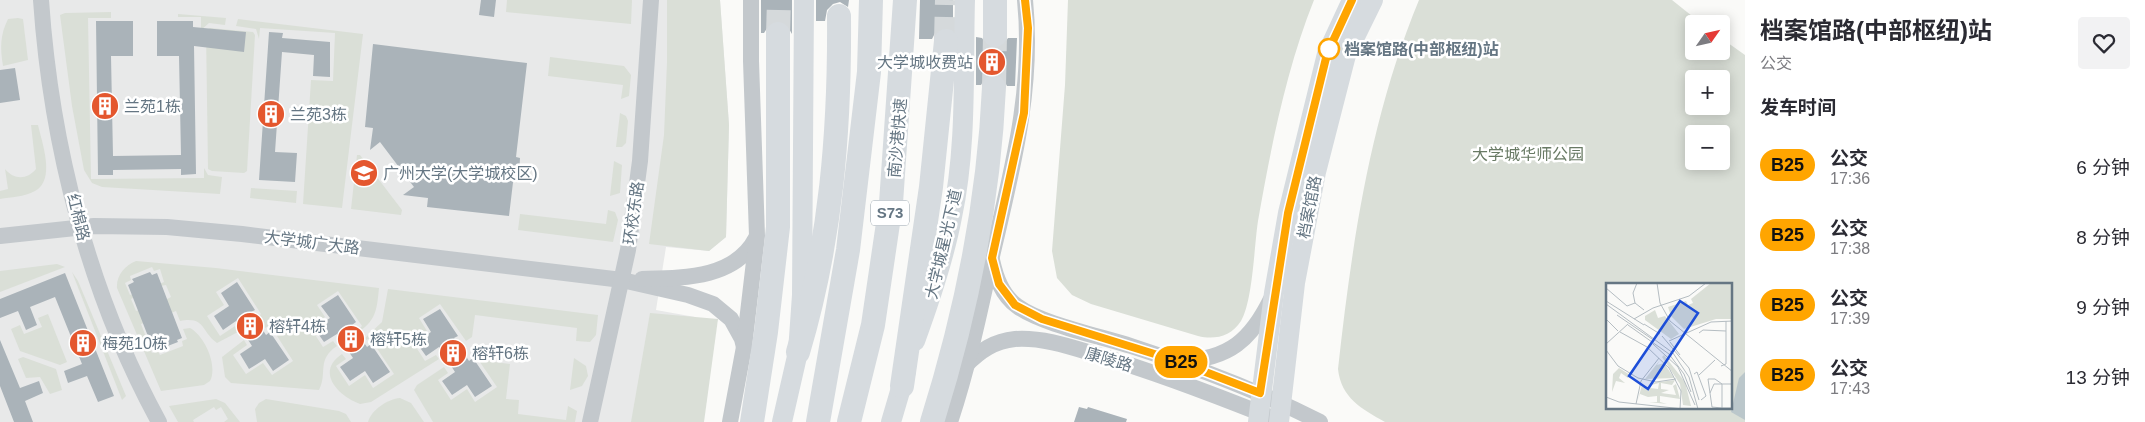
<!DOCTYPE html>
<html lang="zh">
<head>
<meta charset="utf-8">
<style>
	:root { --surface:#fff; --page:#f2f2f3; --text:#2b2b33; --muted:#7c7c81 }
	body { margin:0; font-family:Arial,"Noto Sans SC",sans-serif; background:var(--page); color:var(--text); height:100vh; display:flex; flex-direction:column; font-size:19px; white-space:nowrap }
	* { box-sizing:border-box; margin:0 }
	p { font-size:16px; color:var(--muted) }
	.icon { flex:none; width:28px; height:28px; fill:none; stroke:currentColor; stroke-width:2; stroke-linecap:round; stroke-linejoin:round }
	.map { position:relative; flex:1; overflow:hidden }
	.side { display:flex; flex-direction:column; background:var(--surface); width:400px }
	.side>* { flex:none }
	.badge { padding:0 10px; border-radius:16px; font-size:18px; line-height:32px }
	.needle { width:32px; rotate:56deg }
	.fabs { position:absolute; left:1685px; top:15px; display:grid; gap:10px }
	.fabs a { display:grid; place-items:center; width:45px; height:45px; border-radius:5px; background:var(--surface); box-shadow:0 2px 12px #0003; font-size:25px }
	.map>.badge { position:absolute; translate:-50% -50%; box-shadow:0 0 0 2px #fff }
	h2 { padding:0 15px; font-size:19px; line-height:45px }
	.round { display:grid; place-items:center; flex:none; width:52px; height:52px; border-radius:5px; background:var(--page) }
	.summary { display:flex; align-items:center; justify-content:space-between; height:85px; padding:0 15px }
	h1 { font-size:24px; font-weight:700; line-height:38px }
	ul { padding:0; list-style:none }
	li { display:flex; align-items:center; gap:15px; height:70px; padding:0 15px }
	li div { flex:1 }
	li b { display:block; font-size:19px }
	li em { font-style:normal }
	li .badge { min-width:55px; font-weight:700; text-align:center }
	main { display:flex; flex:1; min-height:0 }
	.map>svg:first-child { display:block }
	.built { fill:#e8e9e9 }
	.green { fill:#dadfd7; fill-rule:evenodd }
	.water { fill:#bbc7cb }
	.building { fill:#aab3b9 }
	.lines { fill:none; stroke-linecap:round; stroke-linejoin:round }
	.highway-tunnel { stroke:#d5d9db; stroke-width:24; stroke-dasharray:24 12; stroke-linecap:butt }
	.minor { stroke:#c3c8cc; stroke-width:16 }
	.major { stroke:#d6dbdf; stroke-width:20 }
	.highway { stroke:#d6dbdf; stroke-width:24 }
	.line-casing { stroke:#fff; stroke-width:11 }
	.line { stroke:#ffa500; stroke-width:8 }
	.stop-dot { fill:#fff; stroke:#ffa500; stroke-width:2.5 }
	.labels { text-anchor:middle; stroke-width:5; stroke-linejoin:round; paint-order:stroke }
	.shield { fill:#fff; stroke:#939fa8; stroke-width:1 }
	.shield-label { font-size:15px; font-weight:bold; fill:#657683 }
	.stop-label { font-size:16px; font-weight:bold; fill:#657683; stroke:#fff; text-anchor:start }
	.poi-label { font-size:16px; fill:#657683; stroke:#fff; text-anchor:start }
	.street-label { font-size:16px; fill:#657683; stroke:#fff }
	.park-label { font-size:16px; fill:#687a64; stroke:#fff }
	.inset-road { fill:none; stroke:#b5bdc2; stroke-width:1 }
	.view { fill:#1d4ed8; fill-opacity:0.15; stroke:#1d4ed8; stroke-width:2.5 }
	.inset-edge { fill:none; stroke:#657683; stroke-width:2.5 }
</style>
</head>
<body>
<main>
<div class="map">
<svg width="1745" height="422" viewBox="0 0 1745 422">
	<rect width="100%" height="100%" fill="#fafaf8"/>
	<polygon class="built" points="0,0 720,0 729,125 726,237 709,251 666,247 656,310 695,317 681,422 0,422"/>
	<g class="green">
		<polygon points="507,0 632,0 631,24 506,12"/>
		<polygon points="667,0 720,0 729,125 726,237 709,251 649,244 664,135 667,62"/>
		<path d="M1068,0h246c-28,70 -43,147 -56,221 -4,26 -5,79 -17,100 -10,16 -27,19 -43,15l-107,-32 -19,-9 -15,-17 -5,-27 13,-166z"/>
		<path d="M1419,0h253l30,24h-8v27h27v-13l24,17v367h-360c-23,-13 -44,-24 -47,-53 14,-126 32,-251 81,-369zM1694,79h27v27h-27zM1694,134h27v27h-27zM1608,284h123v124h-123z"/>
		<polygon points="111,12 111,18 88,18 91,179 204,178 204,168 208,175 222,177 220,194 102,187 92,183 84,170 72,106 60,15 65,13"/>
		<polygon points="178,14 226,18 225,25 209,23 201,30 201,17 178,17"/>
		<path d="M18,18l5,1 5,41 -25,6c-3,-18 -3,-31 5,-47z"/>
		<polygon points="238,19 363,34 342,208 303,204 311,80 333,81 335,33 260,28 259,39 256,29 236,26"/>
		<polygon points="210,28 253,32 255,35 247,171 244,173 212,171 208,169 206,31"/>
		<polygon points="550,57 624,66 631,75 629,96 621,99 623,85 548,76"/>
		<polygon points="620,113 626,116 628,121 626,143 622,147 616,147"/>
		<path d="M31,125h7c4,18 18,55 -3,66 -11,6 -24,6 -35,8v-8l8,-2 -3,-20c9,11 22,11 31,0z"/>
		<polygon points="357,155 360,155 402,210 401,215 351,209"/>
		<polygon points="614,161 622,165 620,193 610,196"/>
		<polygon points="251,188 297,191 296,203 250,198"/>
		<polygon points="608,210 615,212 618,220 613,242 518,230 520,214 606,224"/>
		<path d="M136,261l80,7 163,20c-2,19 -2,31 -19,43l-1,-2 3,-3 -24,-35 -21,14 8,12 -15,10 13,20 10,-6 4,5c-21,14 -9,27 -18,44l-88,-7 -6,-6 -3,-20 22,-17 3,5 -14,10 13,19 17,-11 9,12 21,-14 -23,-36 -5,3 -7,-11 3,-3 -23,-36 -22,14 8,13 -17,11 13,20 15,-10 3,6 -21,11c-16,-11 -11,-27 -37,-22l-4,-10 -5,2 -6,-13 6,-3 -5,-12 -6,1 -1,-2 5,-2 -4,-13 -6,2 -2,-4 -22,9 1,4 -6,3 5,12 6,-2 1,3 -6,3 5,12 6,-2 5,13 -6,2 5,13 6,-2 1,3 -6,2 5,13 6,-2 2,4 23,-9 -1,-5 5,-2 -4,-10 7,-1c15,8 28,38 20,53l-6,4 -43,6 -44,-103c-1,-12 8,-23 19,-27z"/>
		<polygon points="57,264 65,267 0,292 0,271"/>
		<polygon points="72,272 78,281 126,396 122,400"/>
		<path d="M388,289l210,26 -2,20 -6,7 -14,-1 1,-13 -102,-13 -3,22 -6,4 -26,-37 -21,14 8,13 -15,10 13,20 11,-6 3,4 -68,43 -11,2c-22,-8 -45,-32 -18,-50l4,5 -10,7 13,20 16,-11 8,13 21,-14 -24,-36 -4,2 -1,-2 17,-16z"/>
		<polygon points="650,313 718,319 704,422 631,422"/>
		<polygon points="48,314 67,362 60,365 20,351 11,329 20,325 24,334 42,327 38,318"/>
		<polygon points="477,345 488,347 487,361 510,364 506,399 519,400 518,414 566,420 568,406 577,411 575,422 433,422 414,390 417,385 444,367 448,373 438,380 451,400 467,389 475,402 497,387 471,349"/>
		<polygon points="23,357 56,369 62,390 50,394 40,377 26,378 18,359"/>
		<polygon points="574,358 586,366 588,376 582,386 570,390"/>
		<path d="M400,398l11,5 13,19h-56c3,-12 20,-23 32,-24z"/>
		<polygon points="216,399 225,403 240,422 224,422 228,419 221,407 216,410 214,407 193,420 194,422 178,422 169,406"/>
		<polygon points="266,399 339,411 346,414 351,422 257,422 255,409 259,403"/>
	</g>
	<polygon class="water" points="1745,372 1745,420 1731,412 1739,378"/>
	<g class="building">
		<polygon points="481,0 496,0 494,17 479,15"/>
		<polygon points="761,0 792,0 792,34 785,22 778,20 771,22 764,33 761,33"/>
		<polygon points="816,0 849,0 848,7 840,2 833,4 827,10 825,21 816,21"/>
		<polygon points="920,0 953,0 953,29 941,28 935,33 932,39 919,39"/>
		<polygon points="96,21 133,21 133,56 111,56 113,156 181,155 179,56 157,56 157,21 193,21 193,27 246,32 244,52 194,46 196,174 181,175 181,169 113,170 113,175 98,175"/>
		<polygon points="269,32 283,33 282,38 330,42 330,77 313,76 314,55 282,52 275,152 297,153 295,182 259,180"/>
		<polygon points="976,37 982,38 988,47 995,49 1002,47 1008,38 1017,38 1015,86 1007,86 1002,76 994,73 987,75 981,85 976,85"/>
		<polygon points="373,44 527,63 516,157 520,158 519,175 514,174 509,216 427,207 428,198 403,195 414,187 380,142 370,150 373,128 365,127"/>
		<polygon points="15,68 20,100 0,103 0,70"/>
		<polygon points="150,272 152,275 157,273 182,338 177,340 178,342 160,349 159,347 153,349 128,285 134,282 132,279"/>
		<polygon points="65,273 114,396 98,402 87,376 68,383 64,371 82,364 55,297 30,307 37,325 26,330 18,311 0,318 0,299"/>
		<polygon points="237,282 255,310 251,312 266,335 270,332 289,360 273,371 265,359 249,369 240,354 252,346 236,321 223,330 214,316 229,306 221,293"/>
		<polygon points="338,295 356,322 352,325 367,347 371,344 390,372 373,383 365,371 350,381 340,367 353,358 337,334 324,342 314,328 330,318 321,306"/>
		<polygon points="440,309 458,336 454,338 462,350 469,361 473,358 492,386 475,397 467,385 452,395 442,381 455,372 439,347 426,356 416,342 431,332 423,319"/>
		<polygon points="0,340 20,388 39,381 43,393 25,401 33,422 14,422 0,386"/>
		<polygon points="1079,407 1087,409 1088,407 1127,419 1126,422 1074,422"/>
	</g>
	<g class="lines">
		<g class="highway-tunnel">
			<polyline points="778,34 779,0"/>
			<polyline points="946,41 947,0"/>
			<polyline points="994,87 995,35"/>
		</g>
		<g class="minor">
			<path d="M41,0c10,146 48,294 118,422"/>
			<polyline points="0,236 94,226 167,227 242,234 622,280 688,295 713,304 731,319 742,339 744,347"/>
			<path d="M992,260c4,18 10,35 25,46 24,18 83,30 114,40 65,21 128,45 189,76"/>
			<path d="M642,279c40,-1 93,0 114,-41"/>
			<path d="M1182,361c47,-2 69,-21 89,-62"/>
			<path d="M966,365c14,-14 28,-24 49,-26 29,-2 59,9 86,17 57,17 114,39 169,61"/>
			<polyline points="590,422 628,250 640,161 651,0"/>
			<polyline points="730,422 744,347 757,236 751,61 751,0"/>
			<path d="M950,422c18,-54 30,-111 42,-166 20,-86 42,-167 33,-256"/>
		</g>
		<g class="major">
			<path d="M915,341c15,-41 29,-82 37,-124 15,-70 11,-146 13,-217"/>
			<polyline points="782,422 798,352 802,295 804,0"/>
			<polyline points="891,422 906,371"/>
			<polyline points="1258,422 1274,293 1288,213 1327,54 1352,0"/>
			<polyline points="1279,422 1295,283 1316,172 1346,55 1373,0"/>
		</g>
		<g class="highway">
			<polyline points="995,0 995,35"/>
			<path d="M798,352c33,-110 42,-222 41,-336"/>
			<polyline points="902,386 931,187 946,41"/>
			<polyline points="752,422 766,332 778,227 778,34"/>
			<polyline points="818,422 848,250 869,72 871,0"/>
			<polyline points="849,422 873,325 891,203 905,0"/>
			<path d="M932,422c34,-108 57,-222 62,-335"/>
		</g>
	</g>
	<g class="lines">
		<defs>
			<polyline id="line" points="1025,0 1028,28 1024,113 992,258 999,284 1015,305 1042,319 1177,361 1260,393 1288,213 1327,54 1352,0"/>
		</defs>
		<use href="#line" class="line-casing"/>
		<use href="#line" class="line"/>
	</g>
	<defs>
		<symbol id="building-disc" viewBox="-11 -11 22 22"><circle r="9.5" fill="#e4572e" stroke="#fff"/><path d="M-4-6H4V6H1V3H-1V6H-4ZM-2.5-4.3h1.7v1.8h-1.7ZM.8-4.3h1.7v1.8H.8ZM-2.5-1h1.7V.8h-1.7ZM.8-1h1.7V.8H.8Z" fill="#fff"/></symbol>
		<symbol id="university-disc" viewBox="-11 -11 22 22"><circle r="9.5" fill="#e4572e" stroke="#fff"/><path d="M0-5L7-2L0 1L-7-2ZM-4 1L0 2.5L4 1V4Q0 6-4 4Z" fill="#fff"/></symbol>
	</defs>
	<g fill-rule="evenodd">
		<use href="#building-disc" x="976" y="46" width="32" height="32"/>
		<use href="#building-disc" x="89" y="90" width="32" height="32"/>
		<use href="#building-disc" x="255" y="98" width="32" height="32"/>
		<use href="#university-disc" x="348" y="157" width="32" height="32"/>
		<use href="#building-disc" x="234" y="310" width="32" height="32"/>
		<use href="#building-disc" x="335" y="323" width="32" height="32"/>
		<use href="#building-disc" x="67" y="327" width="32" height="32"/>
		<use href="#building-disc" x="437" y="337" width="32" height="32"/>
	</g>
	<circle class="stop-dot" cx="1329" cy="49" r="10"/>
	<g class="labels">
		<rect class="shield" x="871" y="200.5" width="38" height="25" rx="4"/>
		<g class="shield-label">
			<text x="890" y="218">S73</text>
		</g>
		<g class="stop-label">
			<text x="1344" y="55">档案馆路(中部枢纽)站</text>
		</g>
		<g class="poi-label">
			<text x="973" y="68" text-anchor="end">大学城收费站</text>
			<text x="124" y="112">兰苑1栋</text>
			<text x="290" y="120">兰苑3栋</text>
			<text x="383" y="179">广州大学(大学城校区)</text>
			<text x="269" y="332">榕轩4栋</text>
			<text x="370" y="345">榕轩5栋</text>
			<text x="102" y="349">梅苑10栋</text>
			<text x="472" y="359">榕轩6栋</text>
		</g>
		<g class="street-label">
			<text transform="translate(897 138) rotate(-85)" y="6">南沙港快速</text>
			<text transform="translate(1309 207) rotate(-79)" y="6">档案馆路</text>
			<text transform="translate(633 213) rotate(-82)" y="6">环校东路</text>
			<text transform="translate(79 217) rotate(76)" y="6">红棉路</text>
			<text transform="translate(312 242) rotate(7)" y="6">大学城广大路</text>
			<text transform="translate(943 244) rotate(-77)" y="6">大学城星光下道</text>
			<text transform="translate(1109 359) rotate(17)" y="6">康陵路</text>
		</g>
		<g class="park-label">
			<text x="1528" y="160">大学城华师公园</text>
		</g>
	</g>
	<g transform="translate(1606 283)">
		<rect width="126" height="126" fill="#fafaf8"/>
		<path d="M105,0h21v36h-16l-32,10 -13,-13 -3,-9 18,-6 2,4 5,-2 -2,-4zM49,27l3,8 7,-2 14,18 -8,5 -26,-19v-4zM58,72l21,27 6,24 -8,-1 -3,-21 -18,-27zM54,77l-3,5 7,-2 10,15 -29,1zM13,85l11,7 -2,3 -7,-5 -2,5 6,5 -9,-2 -4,11 1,-18zM69,97l-3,5 -11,-2v6l8,1v-4v4l-8,3 15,2 -3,-9 3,-2 4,15 -20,-3v6l7,2 -18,-2h8v-6l-9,1 -8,-3 -2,6 5,-19 -1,6 16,2 1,-6 -8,2 1,-2z" fill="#dadfd7"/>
		<path class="inset-road" d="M51,0l3,20 10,18 63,51M69,0h19M0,5l21,18 8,-3 9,7M0,18l38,24M29,20l-2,-10 4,-10M0,21l67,49 16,24 9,32M11,32l35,24M0,36l12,12M28,36l19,-11 36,-12 17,-13M38,41l16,10M22,42l41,29 15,20 7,18M14,49l27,15 22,21 12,23 -1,18M93,50l4,-3 23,1M56,53l27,32 10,32M63,58l42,-19 22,-1M64,59l10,13M0,61l22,-20M47,61l25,23 17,38M0,67l12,16 20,12 18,4 20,-3M115,83l5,-2v-43M88,91l3,-2 9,24 -5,4M93,92l16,-15M104,110l4,-9h19M0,114l13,5 64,7M30,121l5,-23 18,-23M116,126v-25l-7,-5h-7l4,28 10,1h11"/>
		<path class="view" d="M74,18l18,12 -50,76 -19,-13z"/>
		<rect width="126" height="126" class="inset-edge"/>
	</g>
</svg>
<div class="fabs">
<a><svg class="needle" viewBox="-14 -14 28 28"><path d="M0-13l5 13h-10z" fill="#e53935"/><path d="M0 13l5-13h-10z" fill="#7c7c81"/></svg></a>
<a>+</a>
<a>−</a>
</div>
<b class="badge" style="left:1181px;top:362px;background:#ffa500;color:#111">B25</b>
</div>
<section class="side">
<div class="summary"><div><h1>档案馆路(中部枢纽)站</h1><p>公交</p></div><a class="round"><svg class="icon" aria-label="heart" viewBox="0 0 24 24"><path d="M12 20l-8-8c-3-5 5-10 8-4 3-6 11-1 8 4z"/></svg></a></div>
<h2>发车时间</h2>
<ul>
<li><span class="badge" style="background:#ffa500;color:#111">B25</span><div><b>公交</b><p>17:36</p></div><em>6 分钟</em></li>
<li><span class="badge" style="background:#ffa500;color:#111">B25</span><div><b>公交</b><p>17:38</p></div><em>8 分钟</em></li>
<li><span class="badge" style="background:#ffa500;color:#111">B25</span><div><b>公交</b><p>17:39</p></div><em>9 分钟</em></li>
<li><span class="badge" style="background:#ffa500;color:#111">B25</span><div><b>公交</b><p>17:43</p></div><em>13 分钟</em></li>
</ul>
</section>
</main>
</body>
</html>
